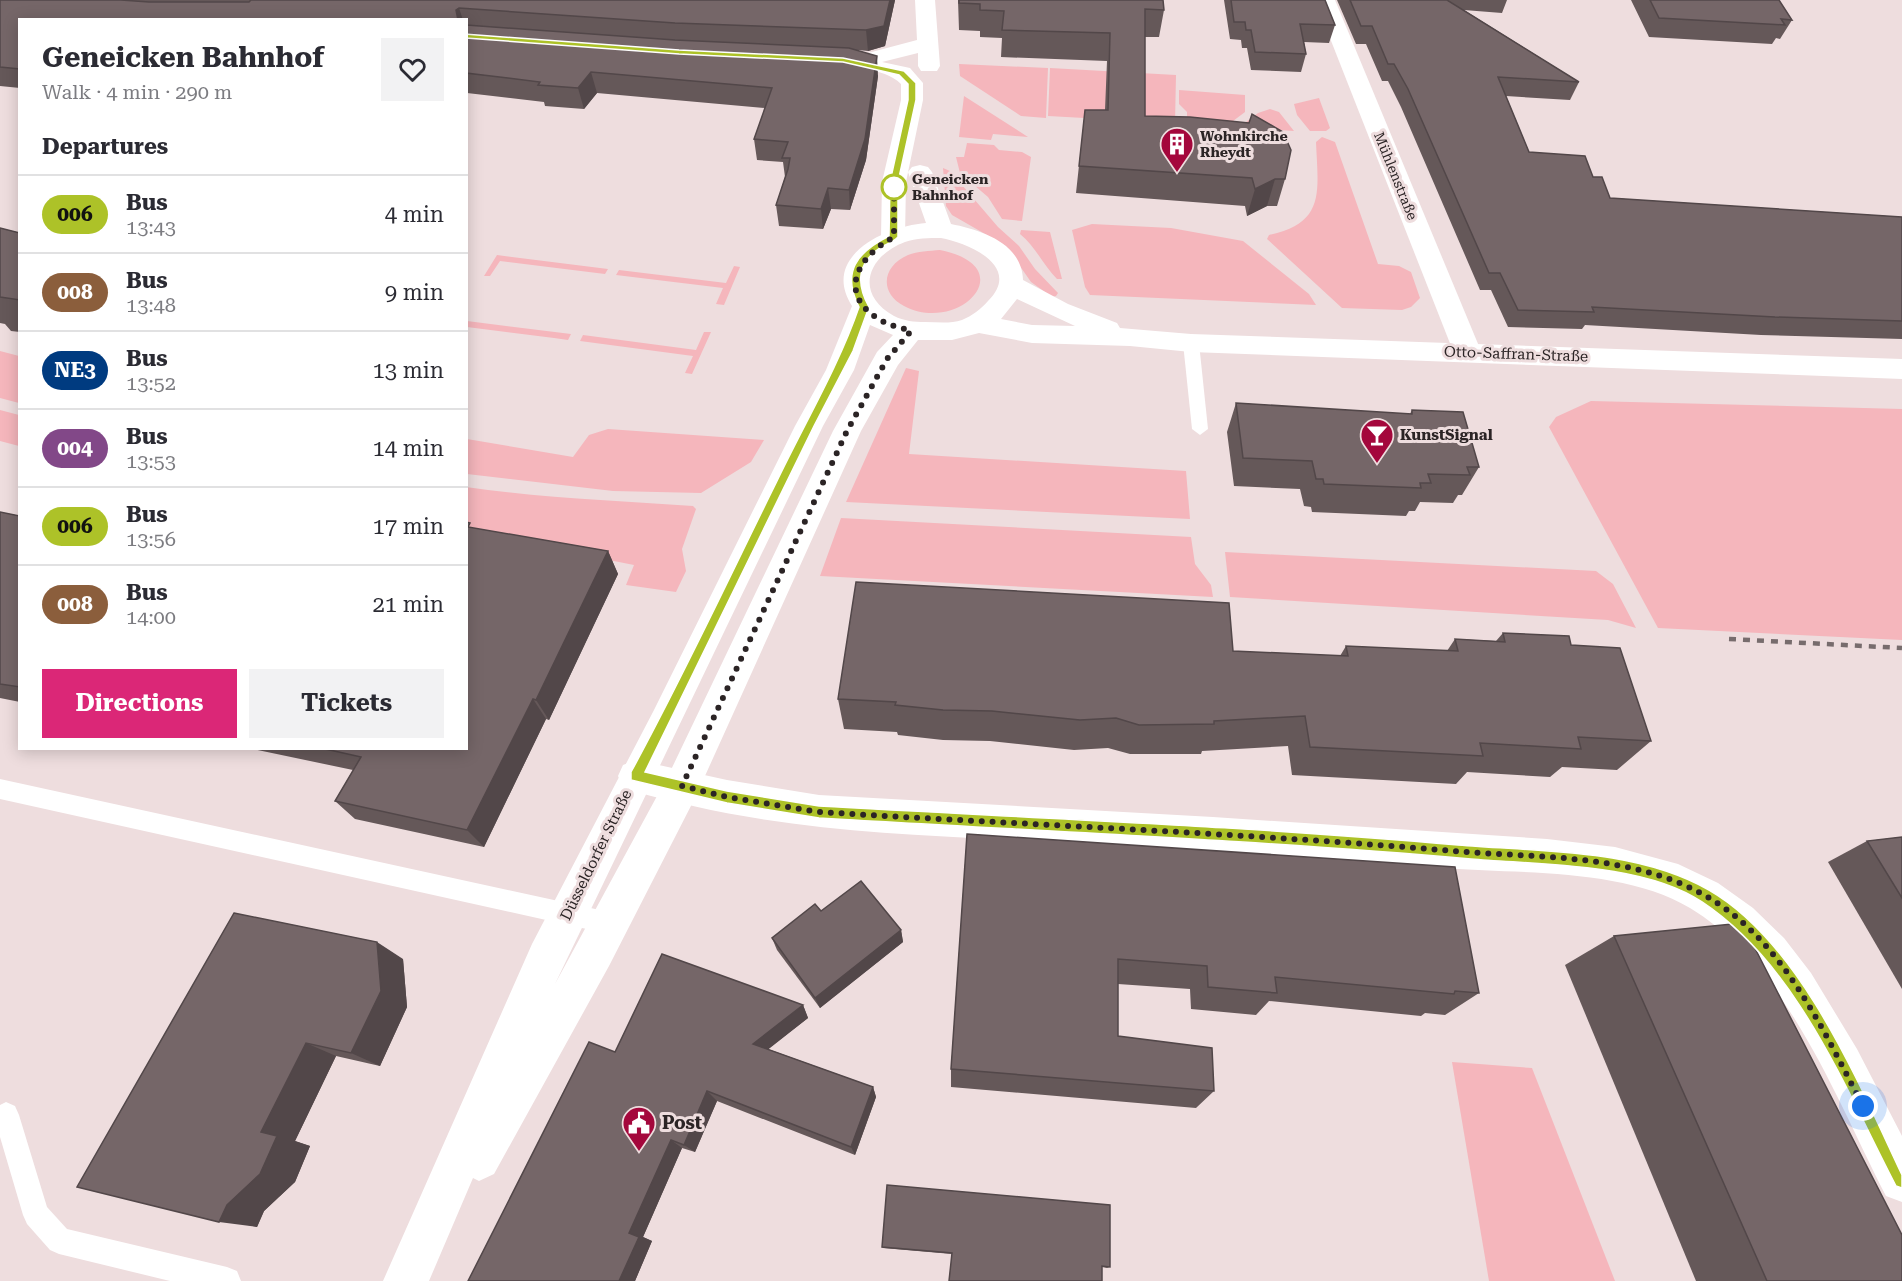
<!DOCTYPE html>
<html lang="en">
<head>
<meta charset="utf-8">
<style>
	:root { --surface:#fff; --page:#f2f2f3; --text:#2b2b33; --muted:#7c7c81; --line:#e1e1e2; --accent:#db2777 }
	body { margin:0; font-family:"Roboto Serif",serif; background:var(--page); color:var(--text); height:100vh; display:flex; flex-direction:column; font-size:22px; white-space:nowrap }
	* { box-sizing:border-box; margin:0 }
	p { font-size:20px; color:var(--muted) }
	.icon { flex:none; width:33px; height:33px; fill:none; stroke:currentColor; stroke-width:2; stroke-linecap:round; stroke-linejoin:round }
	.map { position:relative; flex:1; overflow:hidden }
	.sheet { position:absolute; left:18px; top:18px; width:450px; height:732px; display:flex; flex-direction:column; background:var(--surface); border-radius:0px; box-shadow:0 3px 15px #0003 }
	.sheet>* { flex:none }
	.badge { padding:0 12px; border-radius:20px; font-size:21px; line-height:39px }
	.you { position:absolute; width:30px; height:30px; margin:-15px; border:4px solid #fff; border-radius:50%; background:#1a73e8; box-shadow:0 0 0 9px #1a73e833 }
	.map>.badge { position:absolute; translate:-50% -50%; box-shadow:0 0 0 3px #fff }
	h2 { padding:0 24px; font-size:22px; line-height:54px }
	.round { display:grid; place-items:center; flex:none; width:63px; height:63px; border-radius:0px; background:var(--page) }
	.head { display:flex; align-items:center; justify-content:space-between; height:102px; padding:0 24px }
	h1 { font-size:28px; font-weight:700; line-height:45px }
	.action { display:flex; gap:12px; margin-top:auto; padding:12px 24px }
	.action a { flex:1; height:69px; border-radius:0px; background:var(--accent); color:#fff; font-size:24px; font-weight:700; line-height:69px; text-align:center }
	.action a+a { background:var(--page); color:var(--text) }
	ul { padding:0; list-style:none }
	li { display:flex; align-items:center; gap:18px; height:78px; padding:0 24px; border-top:2px solid var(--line) }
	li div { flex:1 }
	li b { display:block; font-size:22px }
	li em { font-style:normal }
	li .badge { min-width:66px; font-weight:700; text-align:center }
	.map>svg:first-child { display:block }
	.green { fill:#f5b6bc }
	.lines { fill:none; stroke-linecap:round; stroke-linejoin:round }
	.service { fill:#fff; fill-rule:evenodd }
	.minor { fill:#fff; fill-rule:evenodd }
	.tertiary { fill:#fff; fill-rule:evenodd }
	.secondary { fill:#fff; fill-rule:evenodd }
	.rail { stroke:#776c6d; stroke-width:4.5; stroke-dasharray:7 7; stroke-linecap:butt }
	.wall { fill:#655859 }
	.shaded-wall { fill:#524749 }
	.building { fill:#756668; stroke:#524749; stroke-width:1.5 }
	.line { fill:#adc228; stroke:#fff; stroke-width:1.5 }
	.walk { stroke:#2b2425; stroke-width:6; stroke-dasharray:0 10.8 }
	.stop-dot { fill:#fff; stroke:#adc228; stroke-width:3 }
	.labels { text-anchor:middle; stroke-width:6; stroke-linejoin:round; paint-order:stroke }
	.far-poi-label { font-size:14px; font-weight:bold; fill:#2b2425; stroke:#eeddde; text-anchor:start }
	.far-street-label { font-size:14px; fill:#2b2425; stroke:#eeddde }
	.far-stop-label { font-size:14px; font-weight:bold; fill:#2b2425; stroke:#eeddde; text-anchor:start }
	.street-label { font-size:15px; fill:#2b2425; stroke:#eeddde }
	.poi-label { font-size:15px; font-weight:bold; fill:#2b2425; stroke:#eeddde; text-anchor:start }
	.near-poi-label { font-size:18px; font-weight:bold; fill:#2b2425; stroke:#eeddde; text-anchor:start }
</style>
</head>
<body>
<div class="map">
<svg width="1902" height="1281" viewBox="0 0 1902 1281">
	<rect width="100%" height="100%" fill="#eeddde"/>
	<g class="green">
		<polygon points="959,64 1048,68 1046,118 1021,116 960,76"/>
		<polygon points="1050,68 1176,75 1175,123 1048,116"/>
		<polygon points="1179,90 1245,95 1245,112 1225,127 1187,124 1187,112 1179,104"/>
		<polygon points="964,96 1028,137 993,134 991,140 959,137"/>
		<polygon points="1319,98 1330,128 1326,131 1310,131 1297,115 1294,104"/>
		<polygon points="1270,109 1279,112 1294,131 1242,128 1242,125 1258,113"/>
		<path d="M1322,137l13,5 43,122 21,2 12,6 9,26 -9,9 -9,3 -60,-2 -75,-69 2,-4c57,-12 49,-44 47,-93z"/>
		<polygon points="967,143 994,145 999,150 1022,152 1031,157 1022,221 1002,219 988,197 960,173 956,157 964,157"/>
		<polygon points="943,168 950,171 998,227 1019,246 1035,269 1058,293 1056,296 1052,297 1031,282 1006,246 952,215 946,206"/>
		<polygon points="1092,224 1171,228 1243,241 1309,294 1316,305 1090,295 1085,287 1072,230"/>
		<path d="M1021,230l29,2 12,47h-5c-14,-14 -21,-32 -37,-45z"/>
		<path d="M940,250c84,17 19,85 -36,56 -25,-13 -22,-40 4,-51 10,-4 21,-4 32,-5z"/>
		<polygon points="497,255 608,269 605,274 500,261 490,276 484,276"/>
		<polygon points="734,266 740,267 724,305 716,304 723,288 616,275 619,270 726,283"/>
		<polygon points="467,321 571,334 568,340 554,338 467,327"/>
		<polygon points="704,332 711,332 692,374 685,373 693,356 580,341 583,335 696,350"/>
		<polygon points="0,351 19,356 19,403 0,398"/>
		<polygon points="906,368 919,371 909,454 1186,471 1190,519 846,502"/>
		<polygon points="1591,401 1902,409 1902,640 1658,628 1549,427 1556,417"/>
		<polygon points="0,410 19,415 19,446 0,441"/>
		<polygon points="608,429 764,440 751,462 701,493 613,491 467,474 467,439 573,457 589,435"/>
		<path d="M466,487c76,11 151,14 227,19l3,3 -14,40 4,22 -10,21 -50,-7 8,-20 -167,-33z"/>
		<polygon points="841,518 1191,537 1195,564 1211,585 1213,597 820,576"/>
		<polygon points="1225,552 1596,571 1613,584 1636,628 1608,620 1230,597"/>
		<polygon points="1452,1062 1532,1068 1615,1281 1489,1281"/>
	</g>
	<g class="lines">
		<g class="service">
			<polygon points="1191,338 1199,343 1208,429 1200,435 1192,429 1183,343"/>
			<polygon points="0,779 609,912 617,915 620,923 617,931 609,934 0,799"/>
			<polygon points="6,1102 15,1106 19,1115 47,1207 67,1229 227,1267 237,1271 241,1281 170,1281 59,1254 50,1250 27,1224 23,1215 0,1137 0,1105"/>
		</g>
		<polygon class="minor" points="1315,0 1335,0 1481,351 1477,358 1467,360 1457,358 1453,351"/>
		<g class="tertiary">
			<path d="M915,0h20l5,66 -3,5h-16l-3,-5v-13l-36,9 28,6 13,15v17l-17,82 -1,55 -3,6 -9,2 -9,-2 -3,-6 1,-55 19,-82v-16c-18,-18 -52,-15 -75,-20l-3,-5 3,-5 42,-1 49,-13z"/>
			<path d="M636,760l91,20 92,15 394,22 334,22 68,8 63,17 40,19 35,25 31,30 27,35 46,76 45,87v66l-16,-6c-50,-97 -98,-229 -196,-288 -67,-40 -170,-34 -246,-40 -146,-11 -291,-20 -437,-28 -108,-6 -209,-10 -314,-34 -23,-6 -47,-10 -70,-19l-5,-11 5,-11z"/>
		</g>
		<path class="secondary" d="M920,165l8,2 4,5 19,52c30,6 71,19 72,56l45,24 49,19 3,5 71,6 711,25v20l-711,-27 -61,-6 -98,-3 -53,-10 -27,7h-34l-20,25 -37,66 -166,367 -86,168 -115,208 -15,7 -6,-3 -44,103h-46l149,-337 122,-234 141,-284 31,-56 26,-64c-32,-50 34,-80 74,-83l-18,-51 4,-5zM941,238c27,5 82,28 47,63 -7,8 -16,15 -26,19 -12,4 -25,2 -37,2 -11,0 -21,-1 -31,-6 -40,-22 -27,-60 11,-74 11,-4 24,-4 36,-4zM1017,299l58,27 -43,-1 -31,-6zM870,325l23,10 -16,17 -44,79 -164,343 -114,210 268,-558 31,-56z"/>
		<polyline class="rail" points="1729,639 1902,648"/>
	</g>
	<g class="wall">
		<polygon points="0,0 895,0 885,46 868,51 858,50 878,76 866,160 850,210 831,209 823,229 779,226 776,205 785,177 783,162 757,160 754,139 765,108 597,93 584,109 545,106 544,102 467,93 466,94 466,20 20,20 20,88 0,86"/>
		<polygon points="958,0 1163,0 1164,10 1159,37 1145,37 1145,116 1285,179 1277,206 1267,206 1247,216 1245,206 1076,193 1085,110 1105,110 1107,61 1001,57 1002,38 980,37 980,31 959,30"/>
		<polygon points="1224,0 1325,0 1335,25 1329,43 1304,42 1306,54 1301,72 1251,70 1247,48 1242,48 1241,40 1230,39"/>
		<polygon points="1337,0 1507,0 1502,13 1464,10 1579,82 1570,100 1506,96 1529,152 1593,177 1610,198 1902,217 1902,339 1761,335 1585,325 1582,329 1508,327 1491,290 1480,290 1401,107 1388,81 1382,81 1366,44 1356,44"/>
		<polygon points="1631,0 1779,0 1792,20 1780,39 1776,38 1772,44 1649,37"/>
		<polygon points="0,228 20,233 20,332 11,331 5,324 0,323"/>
		<polygon points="1236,403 1410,414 1412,410 1479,467 1462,495 1458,495 1453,503 1420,502 1415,511 1409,511 1406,516 1312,512 1311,507 1304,506 1300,489 1234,486 1227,432"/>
		<polygon points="0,512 20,516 20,702 0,698"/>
		<polygon points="473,528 608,551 618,574 549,720 546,719 484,847 355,819 335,801 353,770 248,748 466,748"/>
		<polygon points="1503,633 1571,645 1651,741 1617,770 1562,767 1550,777 1467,772 1456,784 1292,775 1288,746 1202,751 1201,754 1130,754 1108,748 1074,750 990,741 943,740 898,735 897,732 844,729 838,699 1233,651 1340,656 1346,646 1447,651 1455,639 1496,641"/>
		<polygon points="967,834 1479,993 1445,1015 1425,1013 1421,1016 1269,1001 1256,1015 1191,1009 1190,989 1118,984 1118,1036 1214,1091 1196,1108 951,1087 951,1069"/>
		<polygon points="1902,837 1902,989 1828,862 1867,841"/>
		<polygon points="821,911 901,930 903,942 820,1008 777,950 772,938"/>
		<polygon points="1614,936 1902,1281 1696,1281 1565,965"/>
		<polygon points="403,959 407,1007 380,1066 336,1056 295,1141 310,1146 295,1182 264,1211 257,1227 77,1187"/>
		<polygon points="803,1005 808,1018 768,1049 873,1087 876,1097 855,1155 717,1101 695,1152 682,1148 643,1237 652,1241 635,1281 615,1052"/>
		<polygon points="882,1247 1110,1267 1107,1268 1102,1267 883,1248"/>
	</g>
	<g class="shaded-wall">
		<polygon points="890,0 895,0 885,46 868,51 866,30"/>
		<polygon points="459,8 463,20 458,20 456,10"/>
		<polygon points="877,56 878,76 866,160 850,210 849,190"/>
		<polygon points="591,72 597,93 584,109 578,88"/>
		<polygon points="1275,179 1267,206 1247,216 1255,189"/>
		<polygon points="828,188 831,209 823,229 821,209"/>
		<polygon points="608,551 618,574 549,720 536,700"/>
		<polygon points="533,699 546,719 484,847 467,830"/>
		<polygon points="901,930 903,942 820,1008 815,998"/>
		<polygon points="377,942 403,959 407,1007 380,1066 351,1053"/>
		<polygon points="803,1005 808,1018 761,1055 753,1044"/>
		<polygon points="306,1043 336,1056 295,1141 310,1146 295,1182 264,1211 257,1227 219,1222 261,1132"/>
		<polygon points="873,1087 876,1097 855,1155 851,1147"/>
		<polygon points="707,1091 717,1101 695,1152 684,1145"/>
		<polygon points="671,1140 682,1148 643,1237 652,1241 635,1281 619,1281 629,1233"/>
	</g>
	<g class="building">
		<polygon points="0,0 121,0 149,2 249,2 251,0 890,0 884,26 866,30 675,23 459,8 456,10 458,20 20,20 20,69 0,67"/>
		<polygon points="959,0 1163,0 1164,10 1145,9 1145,116 1190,117 1249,123 1252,114 1283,132 1291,150 1285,179 1275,179 1255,189 1252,178 1079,166 1085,110 1108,110 1110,33 1002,30 1004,11 980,10 980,4 959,3"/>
		<polygon points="1231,0 1325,0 1335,25 1300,24 1306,54 1255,52 1251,30 1246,30 1245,22 1234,22"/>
		<polygon points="1350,0 1447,0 1579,82 1498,77 1529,152 1585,156 1593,177 1602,177 1610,198 1902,217 1902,321 1775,317 1592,307 1594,312 1518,310 1500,273 1489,273 1408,89 1394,64 1388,64 1372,26 1361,26"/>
		<polygon points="1650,0 1779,0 1792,20 1781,19 1785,25 1659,18"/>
		<polygon points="466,25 675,40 849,48 877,56 865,139 849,190 828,188 821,209 776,205 788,169 790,158 782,158 788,142 754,139 772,88 591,72 578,88 538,85 540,82 466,73"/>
		<polygon points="0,228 20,233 20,300 0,297"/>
		<polygon points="1236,403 1412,414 1412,410 1463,412 1479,467 1467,467 1470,475 1428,474 1431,483 1420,483 1421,488 1324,484 1323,479 1316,479 1312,461 1243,458"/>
		<polygon points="0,512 20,516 20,687 0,684"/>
		<polygon points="466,522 470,523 468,527 608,551 536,700 533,699 467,830 335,801 361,757 321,748 466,748"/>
		<polygon points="856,582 1229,603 1233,651 1348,656 1346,646 1458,651 1455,639 1505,642 1503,633 1569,636 1571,645 1620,648 1651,741 1578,737 1581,749 1480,743 1483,756 1310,747 1305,716 1214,721 1214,724 1139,725 1116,718 1080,720 992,711 943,710 895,705 896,702 838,699"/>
		<polygon points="967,834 1455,867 1479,993 1455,991 1454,994 1275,977 1277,993 1208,987 1207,966 1118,959 1118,1036 1212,1048 1214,1091 951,1069"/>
		<polygon points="1902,837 1902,898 1867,841"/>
		<polygon points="861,881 901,930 815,998 772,938 815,904 821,911"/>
		<polygon points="234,913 377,942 381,991 351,1053 306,1043 261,1132 277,1136 260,1174 227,1205 219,1222 77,1187"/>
		<polygon points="1742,923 1902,1235 1902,1281 1767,1281 1614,936"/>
		<polygon points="662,954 803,1005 753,1044 873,1087 851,1147 707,1091 684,1145 671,1140 629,1233 639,1237 619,1281 468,1281 589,1042 615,1052"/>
		<polygon points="887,1185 1110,1205 1110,1267 1102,1266 1102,1281 949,1281 952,1253 882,1247"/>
	</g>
	<path class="line" d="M464,34l215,16 164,8 61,13 12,12v17l-18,82v55c-5,5 -11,7 -17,10 -24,16 -25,36 -12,60l-16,44 -39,75 -169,346 82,19 92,15c212,12 426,20 639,39 82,7 177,3 251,45 92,53 150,194 193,285v13l-6,-2c-51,-98 -99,-221 -194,-284 -58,-39 -162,-37 -231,-43 -217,-19 -435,-28 -652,-41l-92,-15 -96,-23v-8c52,-95 97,-192 145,-289 28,-59 62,-115 83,-176 -18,-35 -2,-55 30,-71l1,-54 18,-82v-16l-9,-9 -56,-13 -164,-8 -213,-16z"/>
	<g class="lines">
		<path class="walk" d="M894,187v-5v55c-39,21 -58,60 -10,85 8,4 18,6 27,9l-24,28 -40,72 -165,355 45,11 92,15c211,13 423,21 634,39 82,7 177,2 251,44 79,44 119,135 159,211"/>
	</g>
	<defs>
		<symbol id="building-pin" viewBox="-11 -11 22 30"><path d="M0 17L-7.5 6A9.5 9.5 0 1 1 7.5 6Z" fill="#a4073c" stroke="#eeddde"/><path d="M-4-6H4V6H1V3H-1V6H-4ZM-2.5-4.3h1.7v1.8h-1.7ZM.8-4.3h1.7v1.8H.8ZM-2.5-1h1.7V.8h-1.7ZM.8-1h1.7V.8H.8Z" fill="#fff"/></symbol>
		<symbol id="bar-pin" viewBox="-11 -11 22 30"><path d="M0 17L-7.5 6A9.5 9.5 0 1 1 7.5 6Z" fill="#a4073c" stroke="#eeddde"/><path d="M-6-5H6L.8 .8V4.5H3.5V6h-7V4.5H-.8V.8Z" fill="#fff"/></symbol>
		<symbol id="civic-pin" viewBox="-11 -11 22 30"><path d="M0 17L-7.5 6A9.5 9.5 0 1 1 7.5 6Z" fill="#a4073c" stroke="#eeddde"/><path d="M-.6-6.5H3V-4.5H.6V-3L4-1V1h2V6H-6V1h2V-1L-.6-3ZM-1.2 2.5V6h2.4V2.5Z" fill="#fff"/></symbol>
	</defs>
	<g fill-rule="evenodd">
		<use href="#building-pin" x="1158" y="125" width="38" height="52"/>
		<use href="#bar-pin" x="1358" y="416" width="38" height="52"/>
		<use href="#civic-pin" x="620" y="1104" width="38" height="52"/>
	</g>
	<circle class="stop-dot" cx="894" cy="187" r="12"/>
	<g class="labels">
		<g class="far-poi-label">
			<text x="1200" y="141">Wohnkirche<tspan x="1200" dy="16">Rheydt</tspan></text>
		</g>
		<g class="far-street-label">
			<text transform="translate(1396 176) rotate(68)" y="5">Mühlenstraße</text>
		</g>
		<g class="far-stop-label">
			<text x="912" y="184">Geneicken<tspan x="912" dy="16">Bahnhof</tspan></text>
		</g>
		<g class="street-label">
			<text transform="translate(1516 354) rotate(2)" y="5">Otto-Saffran-Straße</text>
			<text transform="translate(596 855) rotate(-64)" y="5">Düsseldorfer Straße</text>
		</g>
		<g class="poi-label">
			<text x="1400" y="440">KunstSignal</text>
		</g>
		<g class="near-poi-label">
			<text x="662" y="1129">Post</text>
		</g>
	</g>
</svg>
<div class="you" style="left:1863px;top:1106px"></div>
<section class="sheet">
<div class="head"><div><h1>Geneicken Bahnhof</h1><p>Walk · 4 min · 290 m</p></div><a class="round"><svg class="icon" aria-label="heart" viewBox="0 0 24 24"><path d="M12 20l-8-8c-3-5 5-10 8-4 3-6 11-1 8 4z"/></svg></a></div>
<h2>Departures</h2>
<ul>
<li><span class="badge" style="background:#adc228;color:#111">006</span><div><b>Bus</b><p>13:43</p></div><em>4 min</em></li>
<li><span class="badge" style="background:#8b5e3c;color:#fff">008</span><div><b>Bus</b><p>13:48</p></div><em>9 min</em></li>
<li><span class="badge" style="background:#003b80;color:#fff">NE3</span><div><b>Bus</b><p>13:52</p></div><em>13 min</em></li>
<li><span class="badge" style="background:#824888;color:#fff">004</span><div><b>Bus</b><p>13:53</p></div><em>14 min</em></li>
<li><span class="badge" style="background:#adc228;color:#111">006</span><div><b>Bus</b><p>13:56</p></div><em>17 min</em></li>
<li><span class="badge" style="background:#8b5e3c;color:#fff">008</span><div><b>Bus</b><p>14:00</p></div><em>21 min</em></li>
</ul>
<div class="action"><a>Directions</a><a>Tickets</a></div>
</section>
</div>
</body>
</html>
